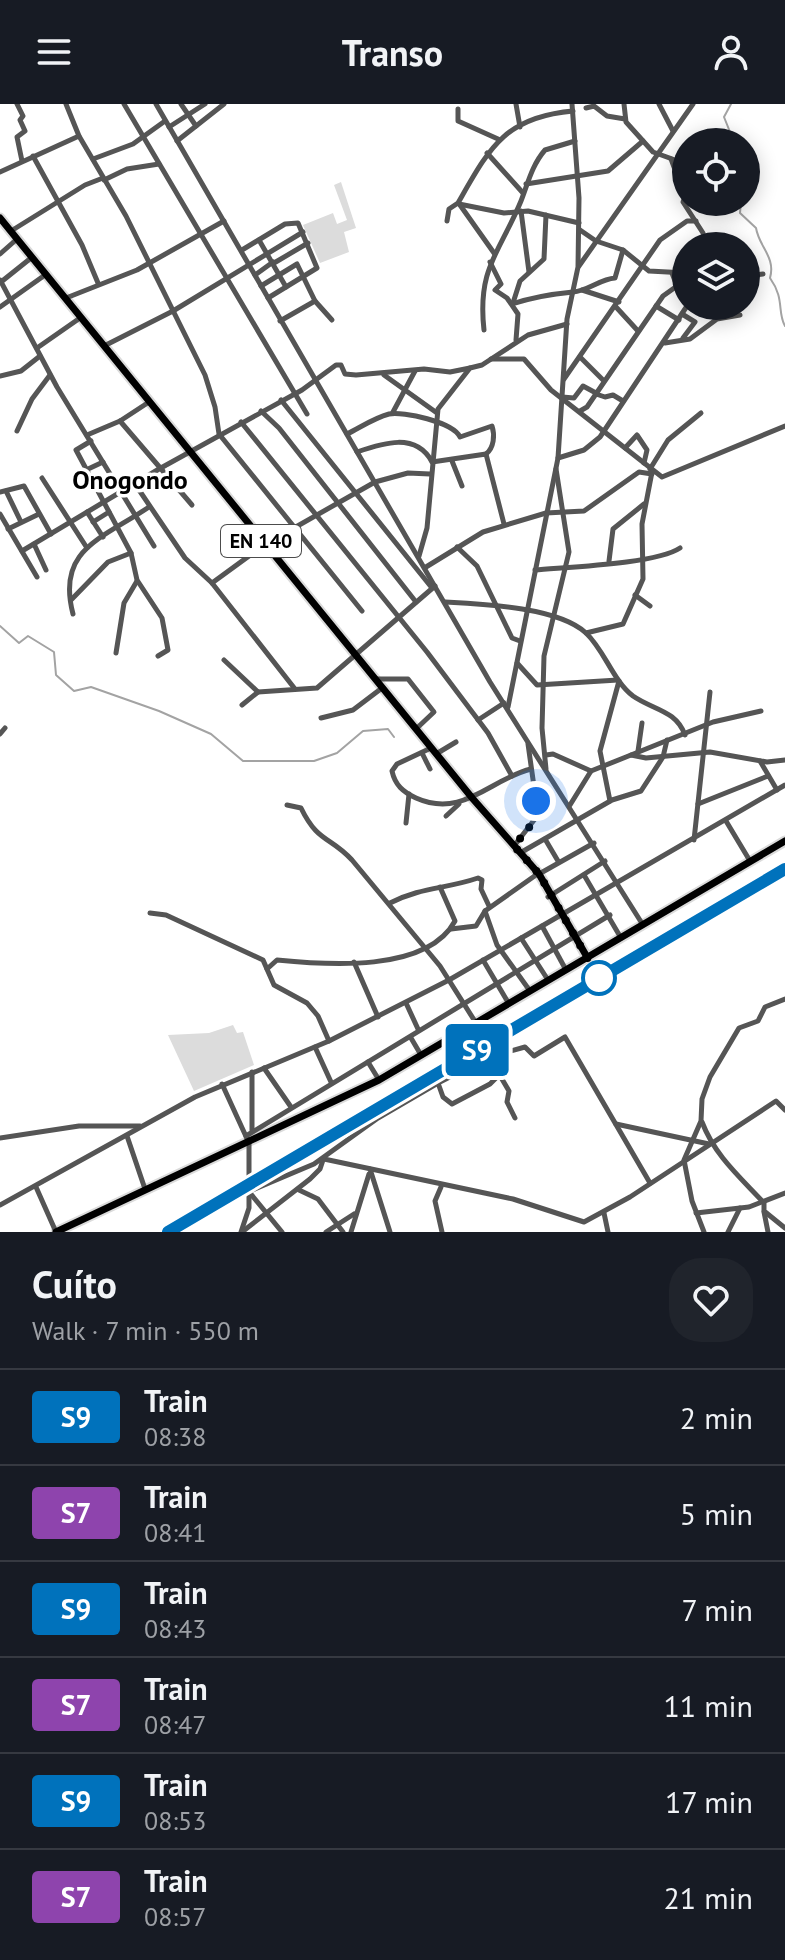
<!DOCTYPE html>
<html lang="en">
<head>
<meta charset="utf-8">
<style>
	:root { --surface:#171b24; --page:#20242c; --text:#f1f3f6; --muted:#9ea1a6; --line:#363941 }
	body { margin:0; font-family:"PT Sans",sans-serif; background:var(--page); color:var(--text); height:100vh; display:flex; flex-direction:column; font-size:30px; white-space:nowrap }
	* { box-sizing:border-box; margin:0 }
	p { font-size:26px; color:var(--muted) }
	.icon { flex:none; width:44px; height:44px; fill:none; stroke:currentColor; stroke-width:2; stroke-linecap:round; stroke-linejoin:round }
	.map { position:relative; height:1128px; overflow:hidden }
	.panel { display:flex; flex-direction:column; background:var(--surface); flex:1 }
	.panel>* { flex:none }
	.badge { padding:0 16px; border-radius:6px; font-size:28px; line-height:52px }
	.buttons { position:absolute; left:672px; top:24px; display:grid; gap:16px }
	.buttons a { display:grid; place-items:center; width:88px; height:88px; border-radius:50%; background:var(--surface); box-shadow:0 4px 20px #0003; font-size:40px }
	.you { position:absolute; width:40px; height:40px; margin:-20px; border:6px solid #fff; border-radius:50%; background:#1a73e8; box-shadow:0 0 0 12px #1a73e833 }
	.map>.badge { position:absolute; translate:-50% -50%; box-shadow:0 0 0 4px #fff }
	.round { display:grid; place-items:center; flex:none; width:84px; height:84px; border-radius:32px; background:var(--page) }
	.summary { display:flex; align-items:center; justify-content:space-between; height:136px; padding:0 32px }
	h1 { font-size:38px; font-weight:700; line-height:60px }
	ul { padding:0; list-style:none }
	li { display:flex; align-items:center; gap:24px; height:96px; padding:0 32px; border-top:2px solid var(--line) }
	li div { flex:1 }
	li b { display:block; font-size:30px }
	li em { font-style:normal }
	li .badge { min-width:88px; font-weight:700; text-align:center }
	header { display:flex; justify-content:space-between; align-items:center; height:104px; padding:0 32px; background:var(--surface); font-size:36px; font-weight:700 }
	.map>svg:first-child { display:block }
	.green { fill:#dcdcdc }
	.lines { fill:none; stroke-linecap:round; stroke-linejoin:round }
	.stream { stroke:#a3a3a3; stroke-width:2 }
	.major-casing { stroke:#dbdbdb; stroke-width:11 }
	.minor { stroke:#555; stroke-width:5 }
	.major { stroke:#000; stroke-width:7 }
	.rail-casing { stroke:#000; stroke-width:5 }
	.rail { stroke:#fff; stroke-width:2; stroke-dasharray:6; stroke-linecap:butt }
	.line-casing { stroke:#fff; stroke-width:18 }
	.line { stroke:#0072bc; stroke-width:12 }
	.walk { stroke:#000; stroke-width:8; stroke-dasharray:0 14.4 }
	.stop-dot { fill:#fff; stroke:#0072bc; stroke-width:4 }
	.labels { text-anchor:middle; stroke-width:7; stroke-linejoin:round; paint-order:stroke }
	.shield { fill:#fff; stroke:#4c4c4c; stroke-width:2 }
	.shield-label { font-size:20px; font-weight:bold; fill:#000 }
	.quarter-label { font-size:26px; font-weight:bold; fill:#000; stroke:#fff }
</style>
</head>
<body>
<header><svg class="icon" aria-label="menu" viewBox="0 0 24 24"><path d="M4 6h16M4 12h16M4 18h16"/></svg>Transo<svg class="icon" aria-label="person" viewBox="0 0 24 24"><circle cx="12" cy="8" r="4"/><path d="M4 21q1-7 8-7t8 7"/></svg></header>
<div class="map">
<svg width="785" height="1128" viewBox="0 0 785 1128">
	<rect width="100%" height="100%" fill="#fff"/>
	<g class="green">
		<polygon points="341,78 356,124 344,128 349,148 320,159 303,121 333,109 337,120 347,116 334,81"/>
		<polygon points="233,921 237,929 243,928 254,961 194,987 168,931 209,929"/>
	</g>
	<g class="lines">
		<g class="stream">
			<polyline points="731,0 724,13 734,38"/>
			<path d="M741,98l-1,11 16,15c3,19 20,29 14,50 15,21 7,34 15,48"/>
			<polyline points="0,522 19,539 28,532 54,548 56,571 74,587 91,583 159,607 211,630 243,657 314,657 337,649 363,627 388,625 394,633"/>
		</g>
		<defs>
			<g id="major">
				<polyline points="0,114 473,695 539,770 587,853"/>
				<polyline points="56,1128 379,976 785,737"/>
			</g>
		</defs>
		<use href="#major" class="major-casing"/>
		<g class="minor">
			<polyline points="17,0 23,12 20,16 25,27 17,33 22,57"/>
			<polyline points="66,0 79,32 126,112 205,271 215,303 219,330 362,507"/>
			<polyline points="124,0 307,310"/>
			<polyline points="156,0 490,578 643,821"/>
			<polyline points="181,0 196,22"/>
			<polyline points="516,0 520,23"/>
			<polyline points="624,0 626,18 653,48 686,60"/>
			<polyline points="659,0 673,27"/>
			<polyline points="586,4 594,2 607,12 625,15"/>
			<polyline points="458,5 458,17 498,35"/>
			<polyline points="169,23 205,0"/>
			<polyline points="177,37 224,0"/>
			<polyline points="487,49 523,89"/>
			<polyline points="33,52 82,141 98,179"/>
			<polyline points="93,55 133,40 165,17"/>
			<polyline points="671,55 685,93 683,98 703,129 706,142"/>
			<polyline points="0,68 79,32"/>
			<polyline points="104,76 127,65 159,60"/>
			<polyline points="526,80 608,67 643,37"/>
			<polyline points="459,100 504,109 528,107 579,119"/>
			<polyline points="460,101 494,149"/>
			<polyline points="521,107 529,168"/>
			<path d="M447,117l2,-12 9,-6c31,-54 46,-86 115,-92"/>
			<polyline points="580,126 596,137 623,146 649,167 686,169"/>
			<polyline points="11,127 85,81 103,74"/>
			<polyline points="259,136 286,183"/>
			<polyline points="242,146 285,120 298,119 317,164 268,194"/>
			<polyline points="0,150 17,135"/>
			<polyline points="490,158 501,180 495,186 507,194 518,210 516,236"/>
			<polyline points="274,159 308,139"/>
			<polyline points="579,162 693,0"/>
			<polyline points="255,171 273,158"/>
			<polyline points="746,172 763,170"/>
			<polyline points="0,176 57,283 154,442"/>
			<polyline points="1,178 31,154"/>
			<polyline points="261,182 297,160 315,197 332,216"/>
			<polyline points="582,186 619,198"/>
			<polyline points="66,194 137,166 224,117"/>
			<polyline points="513,199 520,177 544,155 546,111"/>
			<path d="M512,200c21,-7 40,-10 61,-12 15,-1 27,-13 42,-14l8,-28"/>
			<polyline points="656,202 679,216"/>
			<polyline points="0,203 45,171"/>
			<polyline points="616,203 638,227"/>
			<polyline points="682,210 695,218 683,234"/>
			<polyline points="280,217 315,197"/>
			<path d="M484,226c-7,-62 16,-78 37,-129 7,-18 11,-36 24,-51l30,-9"/>
			<polyline points="665,239 690,235 717,215 740,211"/>
			<polyline points="104,242 173,207 303,128"/>
			<polyline points="37,244 80,214"/>
			<polyline points="580,253 604,277"/>
			<polyline points="491,255 524,255 551,286 662,373 785,322"/>
			<polyline points="384,271 437,309"/>
			<polyline points="0,272 21,267 40,252"/>
			<polyline points="564,275 660,136 687,117 696,117"/>
			<polyline points="596,290 605,293 613,291 623,297"/>
			<polyline points="562,293 574,294 583,282 596,289"/>
			<polyline points="281,296 432,484"/>
			<polyline points="261,307 279,324 416,498"/>
			<polyline points="580,307 587,303 663,192 677,182 672,169"/>
			<polyline points="393,308 415,267"/>
			<polyline points="120,317 192,401"/>
			<polyline points="241,318 427,548 488,629 512,672"/>
			<polyline points="17,327 32,295 50,271"/>
			<path d="M347,330c14,-7 27,-16 42,-20 14,-3 64,8 71,23l32,-11c3,9 2,22 -6,28"/>
			<polyline points="87,331 120,317 149,298"/>
			<polyline points="91,337 76,346 131,449 137,476 162,514 168,546 158,552"/>
			<polyline points="625,344 637,331 647,346 644,359"/>
			<path d="M357,348c26,-9 59,-20 75,10l54,-8 18,70"/>
			<polyline points="558,354 584,346 600,333 687,202"/>
			<polyline points="452,357 462,382"/>
			<polyline points="650,365 668,336 701,309"/>
			<polyline points="86,366 103,358"/>
			<polyline points="42,374 87,444"/>
			<polyline points="135,380 185,454 212,479 295,585"/>
			<polyline points="6,387 21,418"/>
			<polyline points="0,388 24,382 51,430"/>
			<polyline points="87,408 103,433"/>
			<polyline points="0,410 37,473"/>
			<polyline points="93,418 109,408"/>
			<polyline points="8,425 39,410"/>
			<polyline points="34,440 46,466"/>
			<polyline points="457,443 477,462 512,534 520,537"/>
			<polyline points="22,447 159,365 302,286 336,261 341,261 345,270 356,271 424,265 450,268 470,264"/>
			<polyline points="419,452 427,424 438,305 470,264 482,261 528,231 567,220"/>
			<polyline points="609,457 613,425 644,400"/>
			<polyline points="426,463 483,428 546,409 584,407 639,368 652,370"/>
			<path d="M535,466c33,-3 121,-6 145,-22"/>
			<polyline points="212,479 264,441 375,378 408,369 430,370"/>
			<polyline points="635,491 650,502"/>
			<polyline points="71,496 108,458 131,449"/>
			<path d="M445,498c37,2 113,5 141,31 19,18 27,48 47,63 20,14 43,14 52,39"/>
			<path d="M73,510c-17,-65 29,-75 76,-107"/>
			<polyline points="586,529 623,520 643,475 642,420 652,368"/>
			<polyline points="116,549 124,499 137,477"/>
			<polyline points="224,556 258,588 317,584 435,482"/>
			<polyline points="517,559 537,581 618,576"/>
			<polyline points="376,575 408,575 434,608 416,625"/>
			<polyline points="242,601 258,588"/>
			<polyline points="508,603 558,354 567,215 578,163 579,94 572,0"/>
			<polyline points="321,614 353,606 382,584"/>
			<polyline points="478,616 504,599"/>
			<polyline points="0,630 5,624"/>
			<path d="M431,644l-34,16 -5,7c3,14 11,21 24,27 47,21 74,-19 115,-29"/>
			<polyline points="638,647 642,619"/>
			<polyline points="422,649 430,665"/>
			<polyline points="436,650 456,638"/>
			<polyline points="546,651 553,650 591,667"/>
			<polyline points="631,651 713,618 761,607"/>
			<polyline points="760,657 777,686"/>
			<polyline points="546,665 542,624 544,552 569,448 556,365"/>
			<polyline points="610,697 600,647 619,577"/>
			<polyline points="698,700 768,672"/>
			<path d="M287,701l14,3c17,35 29,28 51,52l88,106 36,57"/>
			<polyline points="570,701 591,667 631,651 646,654 710,648 767,658 785,656"/>
			<polyline points="446,712 459,700"/>
			<polyline points="726,717 750,757"/>
			<polyline points="406,719 409,690"/>
			<polyline points="545,735 558,757"/>
			<polyline points="694,736 710,588"/>
			<polyline points="514,742 538,711 528,640"/>
			<polyline points="520,749 612,696 641,687 663,653 667,636"/>
			<polyline points="539,770 594,739"/>
			<polyline points="584,771 621,834"/>
			<polyline points="548,793 605,757"/>
			<path d="M390,799c31,-16 56,-14 88,-25l4,2 -1,9 8,17"/>
			<polyline points="150,809 166,811 263,856 274,881 307,899 318,912 329,937"/>
			<polyline points="542,822 566,866"/>
			<polyline points="451,825 476,822 485,807"/>
			<polyline points="521,834 548,876"/>
			<polyline points="483,856 509,900"/>
			<polyline points="354,858 378,913"/>
			<path d="M267,865l10,-9c49,5 150,13 178,-39l-15,-34"/>
			<polyline points="530,887 497,841 485,807 536,771"/>
			<polyline points="406,899 418,925"/>
			<polyline points="411,934 421,951"/>
			<polyline points="315,943 331,978"/>
			<polyline points="489,953 509,987 507,998 515,1014"/>
			<polyline points="368,958 379,976"/>
			<polyline points="264,964 291,1003"/>
			<polyline points="438,979 443,993 452,1000 490,980 500,970"/>
			<polyline points="222,980 249,1039 249,1104 241,1128"/>
			<path d="M702,1018c13,34 38,55 62,81v8l21,17"/>
			<polyline points="616,1020 709,1040"/>
			<polyline points="252,1026 252,968"/>
			<polyline points="127,1032 145,1085"/>
			<polyline points="246,1032 610,811"/>
			<polyline points="0,1034 79,1022 140,1022"/>
			<polyline points="324,1055 513,1095 584,1118 630,1093 776,997 785,1006"/>
			<polyline points="370,1065 390,1128"/>
			<polyline points="36,1083 56,1128"/>
			<polyline points="441,1083 435,1097 442,1128"/>
			<polyline points="299,1086 318,1095 343,1128"/>
			<polyline points="250,1087 314,1060 378,1014 438,979 489,953 525,943 534,952 565,933 650,1079"/>
			<polyline points="250,1089 282,1128"/>
			<polyline points="0,1101 195,993 329,937 449,876 785,681"/>
			<polyline points="764,1108 768,1128"/>
			<polyline points="604,1109 608,1128"/>
			<polyline points="696,1109 749,1103 785,1089"/>
			<polyline points="242,1128 310,1075 320,1065 323,1056"/>
			<polyline points="326,1128 354,1110"/>
			<polyline points="351,1128 369,1070"/>
			<polyline points="704,1128 692,1097 684,1056 701,1017 702,995 710,973 739,924 758,917 765,903 785,895"/>
			<polyline points="728,1128 740,1104"/>
		</g>
		<use href="#major" class="major"/>
		<defs>
			<polyline id="rail" points="168,1128 785,765"/>
		</defs>
		<use href="#rail" class="rail-casing"/>
		<use href="#rail" class="rail"/>
	</g>
	<g class="lines">
		<defs>
			<polyline id="line" points="168,1128 785,765"/>
		</defs>
		<use href="#line" class="line-casing"/>
		<use href="#line" class="line"/>
		<polyline class="walk" points="536,697 536,715 514,742 539,770 599,874"/>
	</g>
	<circle class="stop-dot" cx="599" cy="874" r="16"/>
	<g class="labels">
		<rect class="shield" x="221" y="421" width="80" height="32" rx="6"/>
		<g class="shield-label">
			<text x="261" y="444">EN 140</text>
		</g>
		<g class="quarter-label">
			<text x="130" y="385">Onogondo</text>
		</g>
	</g>
</svg>
<div class="buttons">
<a><svg class="icon" aria-label="locate" viewBox="0 0 24 24"><circle cx="12" cy="12" r="6"/><path d="M12 2v4M12 18v4M2 12h4M18 12h4"/></svg></a>
<a><svg class="icon" aria-label="layers" viewBox="0 0 24 24"><path d="M12 4l9 5-9 5-9-5zM3 14l9 5 9-5"/></svg></a>
</div>
<div class="you" style="left:536px;top:697px"></div>
<b class="badge" style="left:477px;top:946px;background:#0072bc;color:#fff">S9</b>
</div>
<section class="panel">
<div class="summary"><div><h1>Cuíto</h1><p>Walk · 7 min · 550 m</p></div><a class="round"><svg class="icon" aria-label="heart" viewBox="0 0 24 24"><path d="M12 20l-8-8c-3-5 5-10 8-4 3-6 11-1 8 4z"/></svg></a></div>
<ul>
<li><span class="badge" style="background:#0072bc;color:#fff">S9</span><div><b>Train</b><p>08:38</p></div><em>2 min</em></li>
<li><span class="badge" style="background:#8e44ad;color:#fff">S7</span><div><b>Train</b><p>08:41</p></div><em>5 min</em></li>
<li><span class="badge" style="background:#0072bc;color:#fff">S9</span><div><b>Train</b><p>08:43</p></div><em>7 min</em></li>
<li><span class="badge" style="background:#8e44ad;color:#fff">S7</span><div><b>Train</b><p>08:47</p></div><em>11 min</em></li>
<li><span class="badge" style="background:#0072bc;color:#fff">S9</span><div><b>Train</b><p>08:53</p></div><em>17 min</em></li>
<li><span class="badge" style="background:#8e44ad;color:#fff">S7</span><div><b>Train</b><p>08:57</p></div><em>21 min</em></li>
</ul>
</section>
</body>
</html>
